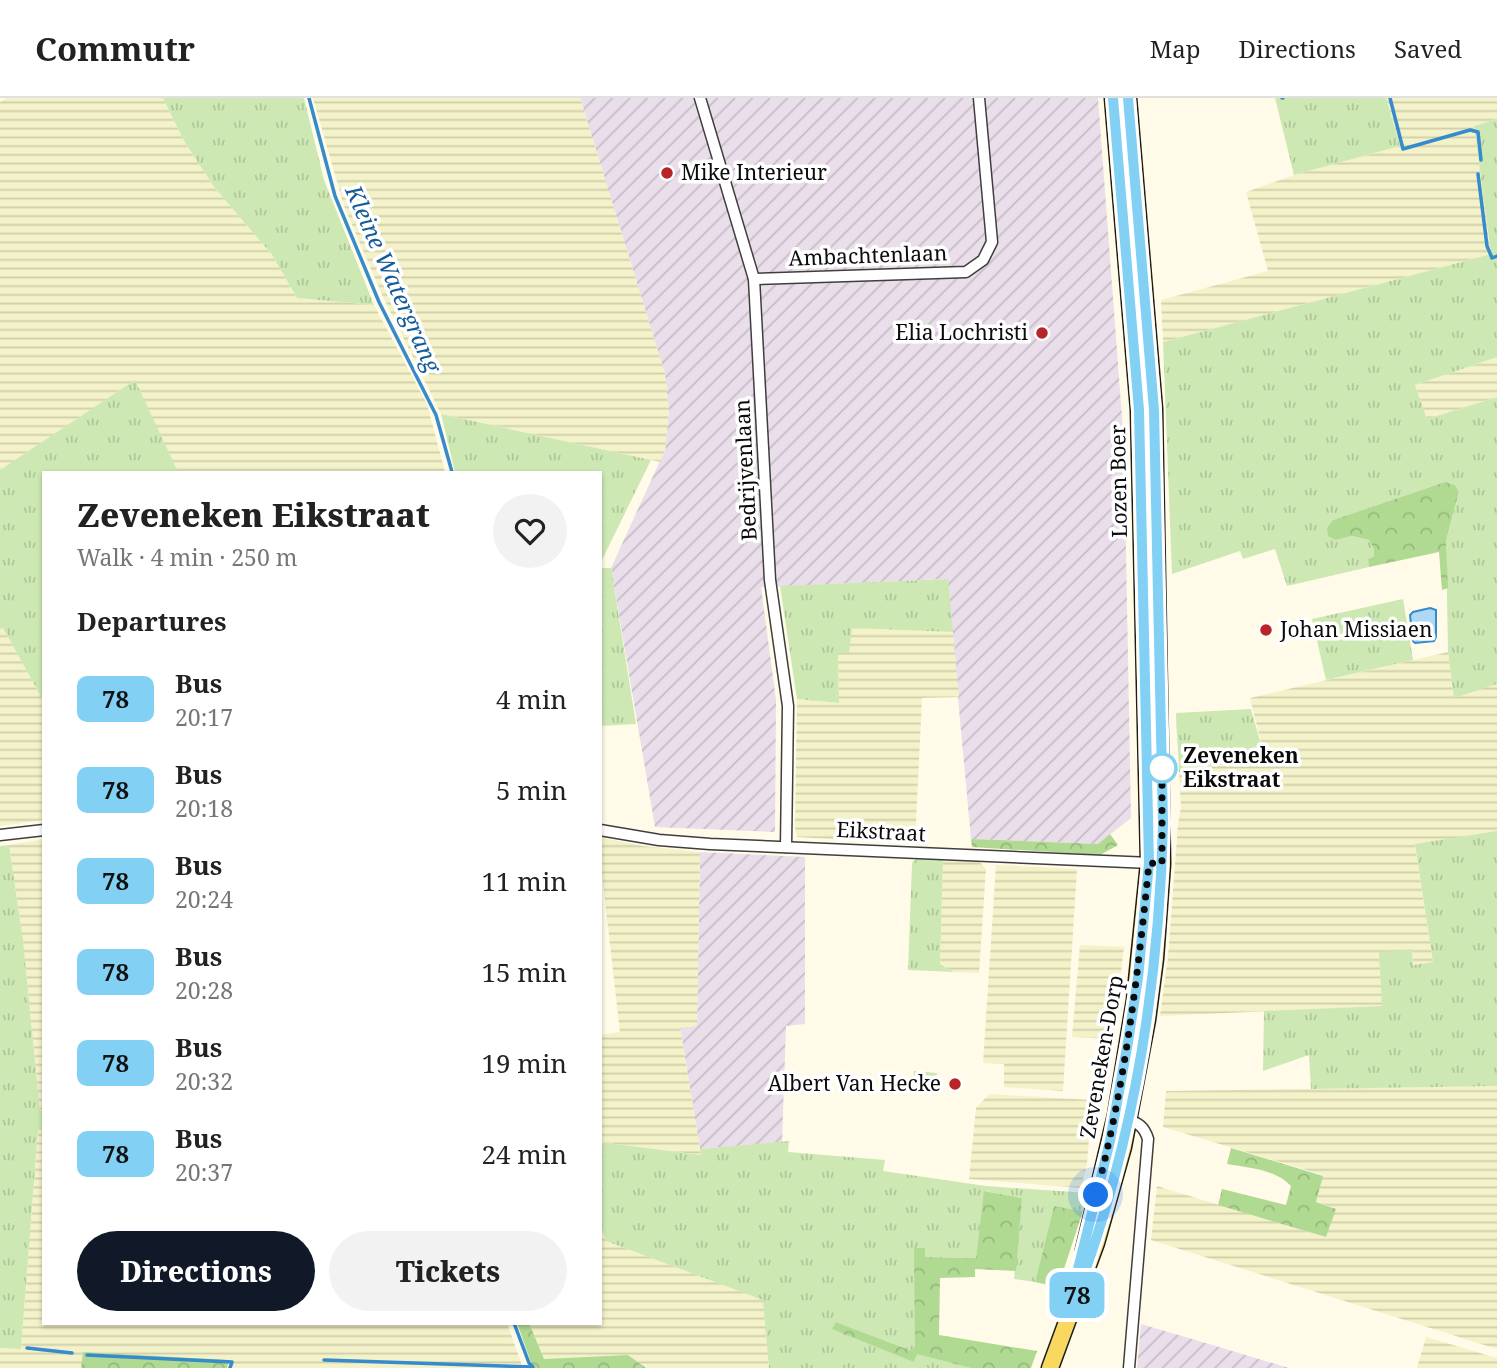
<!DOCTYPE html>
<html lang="en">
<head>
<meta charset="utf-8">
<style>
	:root { --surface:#fff; --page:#f2f2f2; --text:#222; --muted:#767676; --line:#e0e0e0; --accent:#111827 }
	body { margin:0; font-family:"Noto Serif",serif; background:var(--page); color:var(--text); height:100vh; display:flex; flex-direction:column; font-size:26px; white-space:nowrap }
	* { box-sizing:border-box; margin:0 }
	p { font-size:23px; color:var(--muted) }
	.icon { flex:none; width:38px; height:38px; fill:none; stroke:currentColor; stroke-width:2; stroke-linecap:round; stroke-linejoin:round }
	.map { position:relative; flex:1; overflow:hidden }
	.side { position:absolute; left:42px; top:373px; width:560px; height:854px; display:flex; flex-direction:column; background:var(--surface); border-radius:0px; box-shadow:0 2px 5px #0004 }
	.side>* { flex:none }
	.badge { padding:0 14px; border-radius:10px; font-size:24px; line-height:46px }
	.you { position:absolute; width:35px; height:35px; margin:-18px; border:5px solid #fff; border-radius:50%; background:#1a73e8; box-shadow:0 0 0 10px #1a73e833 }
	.map>.badge { position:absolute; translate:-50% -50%; box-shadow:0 0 0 4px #fff }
	h2 { padding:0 35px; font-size:26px; line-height:63px }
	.round { display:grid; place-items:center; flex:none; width:74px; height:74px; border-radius:37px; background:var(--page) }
	.overview { display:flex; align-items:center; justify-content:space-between; height:119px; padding:0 35px }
	h1 { font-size:33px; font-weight:800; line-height:52px }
	.cta { display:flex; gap:14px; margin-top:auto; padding:14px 35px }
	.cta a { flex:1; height:80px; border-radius:42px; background:var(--accent); color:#fff; font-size:28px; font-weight:800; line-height:80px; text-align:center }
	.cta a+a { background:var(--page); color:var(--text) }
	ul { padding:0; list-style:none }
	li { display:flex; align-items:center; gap:21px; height:91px; padding:0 35px }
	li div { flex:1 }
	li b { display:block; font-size:26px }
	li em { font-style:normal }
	li .badge { min-width:77px; font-weight:700; text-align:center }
	header { display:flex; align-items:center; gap:42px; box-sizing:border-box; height:98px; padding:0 35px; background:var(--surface); border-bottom:2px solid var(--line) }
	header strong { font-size:33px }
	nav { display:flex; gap:38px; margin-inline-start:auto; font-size:24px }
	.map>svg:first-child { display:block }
	.industrial { fill:url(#industrial-furrows) }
	.farmland { fill:url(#farmland-rules) }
	.grass { fill:url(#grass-tufts) }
	.forest { fill:url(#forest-crowns) }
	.water { fill:#add8f6; stroke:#358bcc; stroke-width:2 }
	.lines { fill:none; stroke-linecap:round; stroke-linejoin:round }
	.stream { stroke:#358bcc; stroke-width:3.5 }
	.street-casing { stroke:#3e3e3e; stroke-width:13 }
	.primary-casing { stroke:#1c1c1c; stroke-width:19 }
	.street { stroke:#fff; stroke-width:10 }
	.primary { stroke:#f8d85f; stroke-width:16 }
	.line-casing { stroke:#fff; stroke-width:16 }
	.line { stroke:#83d0f5; stroke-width:10 }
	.walk { stroke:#0b0b0b; stroke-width:7; stroke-dasharray:0 12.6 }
	.poi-dot { fill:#b92426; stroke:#fff; stroke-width:2.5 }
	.stop-dot { fill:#fff; stroke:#83d0f5; stroke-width:3.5 }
	.labels { text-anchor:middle; stroke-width:7; stroke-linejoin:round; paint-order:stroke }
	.poi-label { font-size:21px; fill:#0b0b0b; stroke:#fff; text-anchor:start }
	.street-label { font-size:21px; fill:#0b0b0b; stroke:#fff }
	.stop-label { font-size:21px; font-weight:bold; fill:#0b0b0b; stroke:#fff; text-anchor:start }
	.water-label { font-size:23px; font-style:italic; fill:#165c9a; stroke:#fff }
</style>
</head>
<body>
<header>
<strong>Commutr</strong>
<nav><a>Map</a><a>Directions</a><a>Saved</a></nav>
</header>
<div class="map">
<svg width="1497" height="1270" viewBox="0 0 1497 1270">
	<defs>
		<pattern id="industrial-furrows" width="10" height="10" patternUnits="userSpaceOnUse" patternTransform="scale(1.75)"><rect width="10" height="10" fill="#e9deea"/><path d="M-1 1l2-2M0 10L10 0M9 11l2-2" fill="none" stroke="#c6bdc7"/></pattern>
		<pattern id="farmland-rules" width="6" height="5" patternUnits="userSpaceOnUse" patternTransform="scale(1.75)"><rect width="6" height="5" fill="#f4f2c9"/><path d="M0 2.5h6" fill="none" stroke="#d0ceab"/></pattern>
		<pattern id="grass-tufts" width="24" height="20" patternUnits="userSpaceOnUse" patternTransform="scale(1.75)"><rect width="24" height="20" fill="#cde8b3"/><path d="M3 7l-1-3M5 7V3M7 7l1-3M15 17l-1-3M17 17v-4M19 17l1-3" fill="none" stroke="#afc699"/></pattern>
		<pattern id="forest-crowns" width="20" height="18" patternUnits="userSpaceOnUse" patternTransform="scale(1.75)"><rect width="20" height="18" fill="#b0d992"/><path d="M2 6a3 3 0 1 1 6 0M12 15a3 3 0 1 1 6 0" fill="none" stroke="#96b97d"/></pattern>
	</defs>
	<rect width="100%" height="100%" fill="#fffbe8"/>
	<g class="industrial">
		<polygon points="580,0 1098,0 1124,346 1131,720 1098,746 971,741 947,481 761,489 776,602 775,734 655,729 611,470 665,352 669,313 665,276"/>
		<polygon points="700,754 805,759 805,926 786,928 782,1044 700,1051 680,929 697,928"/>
		<polygon points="1141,1226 1219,1249 1289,1270 1137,1270"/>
	</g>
	<g class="farmland">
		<polygon points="6,0 163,0 184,43 214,89 273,158 297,200 374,207 427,306 445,374 178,374 134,283 0,372 0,4"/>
		<polygon points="313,0 580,0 665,276 669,313 665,352 660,364 441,316 383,199 344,108"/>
		<polygon points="1386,0 1497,0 1497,21 1474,28 1491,156 1163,244 1161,202 1268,173 1246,94 1294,77 1400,48"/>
		<polygon points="1497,259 1497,299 1427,321 1415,287"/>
		<polygon points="3,530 44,604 44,722 0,728 0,531"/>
		<polygon points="851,530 953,534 959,599 922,600 915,746 797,739 795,730 797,601 839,605 838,554"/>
		<polygon points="1448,554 1454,599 1497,586 1497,733 1415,747 1433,864 1413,867 1412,852 1382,908 1160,918 1168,859 1178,726 1181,709 1179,674 1264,656 1250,600"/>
		<polygon points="603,740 644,748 700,754 697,928 680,930 701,1057 600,1044 600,937 620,934 600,759 600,744"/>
		<polygon points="44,741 44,1012 40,1014 23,842 9,747"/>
		<polygon points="943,761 979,763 986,771 979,875 954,874 940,866"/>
		<polygon points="996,767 1077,771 1063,993 1004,989 1004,966 983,965"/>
		<polygon points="1080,847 1124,849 1113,941 1072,939"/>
		<polygon points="1497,988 1497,1251 1151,1142 1157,1088 1325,1139 1335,1110 1316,1104 1323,1077 1163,1029 1166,993"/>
		<polygon points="989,996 1092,1002 1087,1066 1081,1090 969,1081 976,1010"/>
		<polygon points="38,1032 44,1032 44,1225 507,1225 523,1270 227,1270 229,1263 83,1254 81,1270 0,1270 0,1250 21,1251"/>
		<polygon points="600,1125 606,1143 764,1202 769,1270 646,1270 628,1257 544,1261 529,1225 600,1225"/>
		<polygon points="1426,1239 1497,1260 1497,1270 1417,1270"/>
	</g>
	<g class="grass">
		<polygon points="163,0 304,0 324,82 374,207 297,200 273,158 214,89 184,43"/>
		<polygon points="1275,0 1386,0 1400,48 1294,77"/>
		<polygon points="1497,21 1497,259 1415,287 1427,321 1497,299 1497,586 1454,600 1448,554 1446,443 1459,395 1455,387 1445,384 1333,422 1336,442 1352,438 1369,442 1374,451 1374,458 1368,461 1369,469 1287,488 1275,451 1243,461 1240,453 1172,476 1163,244 1491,156 1474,28"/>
		<polygon points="135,282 178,374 44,374 44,604 3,530 0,531 0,372"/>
		<polygon points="441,316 651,362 600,466 600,374 455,374"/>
		<polygon points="600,470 611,470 636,626 600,628"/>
		<polygon points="948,481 953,534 852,530 849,555 838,555 839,605 797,601 780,488"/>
		<polygon points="1403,501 1413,562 1326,582 1312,521"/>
		<path d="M1251,611l13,46 -85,17c0,-20 -3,-39 -3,-59z"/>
		<polygon points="1497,733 1497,988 1311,991 1309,957 1263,973 1264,913 1382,908 1379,854 1412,851 1413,867 1433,864 1415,746"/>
		<polygon points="9,747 23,842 40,1013 44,1012 44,1032 38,1032 21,1251 0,1250 0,748"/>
		<polygon points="920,760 943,761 940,866 954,874 908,872 912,767 913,763"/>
		<polygon points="914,973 937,975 934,996 915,995 915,992 913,991"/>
		<polygon points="789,1043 788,1054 885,1062 883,1073 986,1088 1088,1095 1083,1113 1054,1108 1035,1184 1014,1181 1022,1100 985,1093 976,1160 925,1159 915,1248 912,1253 836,1224 914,1264 917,1255 971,1270 769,1270 763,1202 606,1143 600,1125 600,1044 701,1057 700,1051"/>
	</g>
	<g class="forest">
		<polygon points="1445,384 1455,387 1459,394 1446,443 1448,490 1442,492 1439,454 1369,469 1368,461 1374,458 1374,451 1369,442 1352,438 1336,442 1328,438 1327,430 1333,422"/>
		<polygon points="1110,736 1118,747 1100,757 972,749 971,741 1098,746"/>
		<path d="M1231,1050l92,28 -7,26 20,7 -10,28 -108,-32 4,-16 64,16 5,-19c-16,-17 -42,-18 -64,-22z"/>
		<polygon points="984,1093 1022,1100 1016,1173 975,1171 975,1179 940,1180 939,1237 1037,1253 1031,1270 971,1270 917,1256 914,1264 832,1231 836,1224 912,1253 915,1248 914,1150 925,1150 925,1159 976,1160"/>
		<polygon points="1054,1108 1083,1113 1058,1189 1035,1184"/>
		<polygon points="517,1225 529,1225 544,1261 628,1257 646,1270 533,1270"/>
		<polygon points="83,1254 229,1262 227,1270 81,1270"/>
	</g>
	<polygon class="water" points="1430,510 1436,512 1436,539 1434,543 1415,545 1413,543 1410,517 1413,514"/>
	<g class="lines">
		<g class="stream">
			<polyline points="309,0 335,98 379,204 436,317 452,374"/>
			<polyline points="1282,0 1283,0"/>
			<polyline points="1390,0 1403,51 1470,32 1478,34 1481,62"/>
			<polyline points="1478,76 1487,148 1492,160 1497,158"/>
			<polyline points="514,1225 529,1265 532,1268"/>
			<polyline points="27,1250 72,1255"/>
			<polyline points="87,1257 232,1264 230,1270"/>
			<polyline points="324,1262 533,1269"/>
		</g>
		<defs>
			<g id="street">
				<polyline points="700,0 754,181 770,482 788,608 786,749"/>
				<polyline points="754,181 966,174 983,162 992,144 979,0"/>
				<polyline points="600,732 659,742 710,746 1151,765"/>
				<polyline points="0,737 44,732"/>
				<path d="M1126,1021c12,4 18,7 22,20l-19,229"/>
			</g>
			<g id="primary">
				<polyline points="1084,1152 1116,1017 1135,902 1149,765 1139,312 1113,0"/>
				<polyline points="1050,1270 1096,1145 1123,1049 1147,922 1155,861 1162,766 1154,311 1128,0"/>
			</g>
		</defs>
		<use href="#street" class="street-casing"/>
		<use href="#primary" class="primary-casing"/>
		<use href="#street" class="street"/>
		<use href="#primary" class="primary"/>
	</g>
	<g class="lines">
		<defs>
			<path id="line" d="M1113,0l26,312 10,453 -11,115 -10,64 -18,99 -33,132 -1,23c57,-150 83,-311 87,-472l-9,-414 -26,-312"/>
		</defs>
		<use href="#line" class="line-casing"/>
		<use href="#line" class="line"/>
		<path class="walk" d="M1096,1097c29,-109 42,-220 53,-332l13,1v-96"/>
	</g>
	<g class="poi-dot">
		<circle cx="667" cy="75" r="7"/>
		<circle cx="1042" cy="235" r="7"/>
		<circle cx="1266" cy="532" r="7"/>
		<circle cx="955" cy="986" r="7"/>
	</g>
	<circle class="stop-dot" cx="1162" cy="670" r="14"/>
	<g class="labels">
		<g class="poi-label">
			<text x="681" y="82">Mike Interieur</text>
			<text x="1028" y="242" text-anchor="end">Elia Lochristi</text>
			<text x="1280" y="539">Johan Missiaen</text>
			<text x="941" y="993" text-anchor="end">Albert Van Hecke</text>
		</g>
		<g class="street-label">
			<text transform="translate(868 158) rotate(-2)" y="7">Ambachtenlaan</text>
			<text transform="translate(746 372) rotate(-93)" y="7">Bedrijvenlaan</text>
			<text transform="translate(1119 383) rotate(-91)" y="7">Lozen Boer</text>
			<text transform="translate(881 734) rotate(3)" y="7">Eikstraat</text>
			<text transform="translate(1102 959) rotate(-80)" y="7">Zeveneken-Dorp</text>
		</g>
		<g class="stop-label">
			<text x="1183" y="665">Zeveneken<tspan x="1183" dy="24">Eikstraat</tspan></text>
		</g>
		<g class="water-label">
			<text transform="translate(393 181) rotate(66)" y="8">Kleine Watergrang</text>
		</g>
	</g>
</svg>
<div class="you" style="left:1096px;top:1097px"></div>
<b class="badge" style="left:1077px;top:1197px;background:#83d0f5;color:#111">78</b>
<section class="side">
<div class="overview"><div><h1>Zeveneken Eikstraat</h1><p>Walk · 4 min · 250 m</p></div><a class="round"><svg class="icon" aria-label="heart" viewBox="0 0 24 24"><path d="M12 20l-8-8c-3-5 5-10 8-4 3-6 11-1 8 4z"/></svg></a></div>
<h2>Departures</h2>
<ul>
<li><span class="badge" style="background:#83d0f5;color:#111">78</span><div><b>Bus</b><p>20:17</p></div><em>4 min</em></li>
<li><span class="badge" style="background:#83d0f5;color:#111">78</span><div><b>Bus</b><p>20:18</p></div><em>5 min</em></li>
<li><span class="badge" style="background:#83d0f5;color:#111">78</span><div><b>Bus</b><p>20:24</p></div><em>11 min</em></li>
<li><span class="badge" style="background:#83d0f5;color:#111">78</span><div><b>Bus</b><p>20:28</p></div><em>15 min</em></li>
<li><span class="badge" style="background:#83d0f5;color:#111">78</span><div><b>Bus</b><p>20:32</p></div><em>19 min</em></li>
<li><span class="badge" style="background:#83d0f5;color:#111">78</span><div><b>Bus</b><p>20:37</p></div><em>24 min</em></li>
</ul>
<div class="cta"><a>Directions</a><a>Tickets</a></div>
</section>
</div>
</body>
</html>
